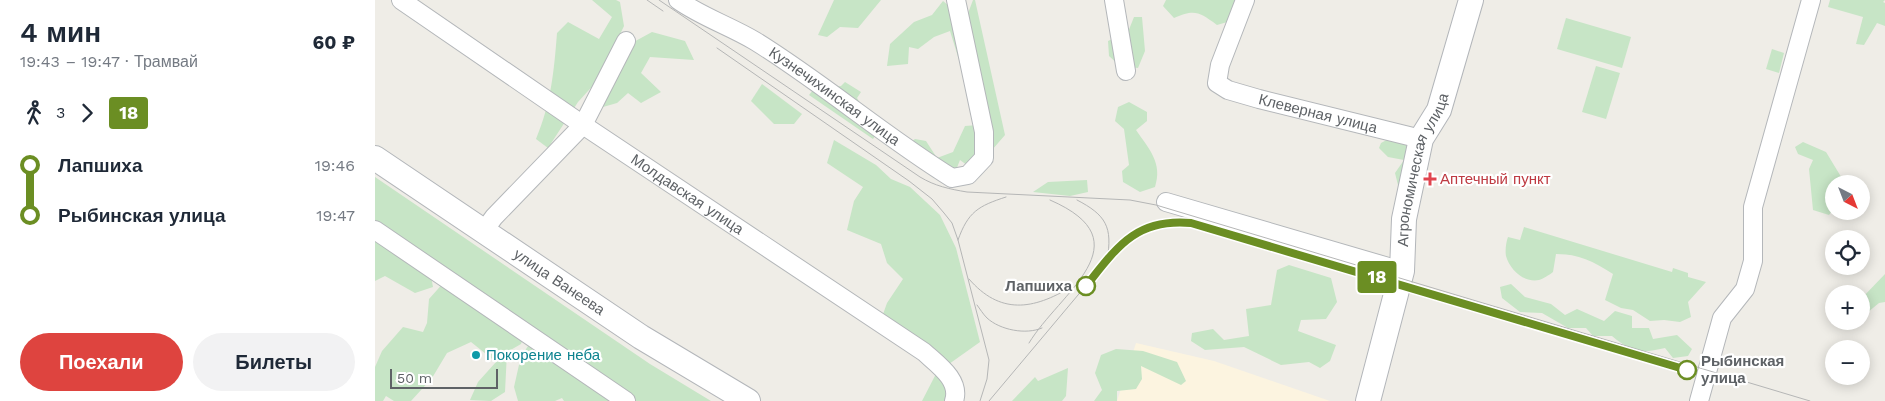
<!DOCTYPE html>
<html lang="ru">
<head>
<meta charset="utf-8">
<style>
	:root { --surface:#fff; --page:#f2f2f3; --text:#1f2937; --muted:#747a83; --accent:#de443f }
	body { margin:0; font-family:"Work Sans",sans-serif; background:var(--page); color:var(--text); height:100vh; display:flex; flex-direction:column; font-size:19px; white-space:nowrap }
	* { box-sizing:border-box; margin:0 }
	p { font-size:16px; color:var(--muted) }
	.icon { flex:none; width:28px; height:28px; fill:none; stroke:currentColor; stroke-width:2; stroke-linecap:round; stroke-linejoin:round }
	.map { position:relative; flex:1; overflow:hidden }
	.drawer { display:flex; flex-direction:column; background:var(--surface); width:375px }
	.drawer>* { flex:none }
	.badge { padding:0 10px; border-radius:4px; font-size:18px; line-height:32px }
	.needle { width:32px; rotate:138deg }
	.tools { position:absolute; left:1450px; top:175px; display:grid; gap:10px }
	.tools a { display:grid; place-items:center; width:45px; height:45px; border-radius:50%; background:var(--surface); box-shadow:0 2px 12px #0003; font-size:25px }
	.scale { position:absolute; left:15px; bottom:12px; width:108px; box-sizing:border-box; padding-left:5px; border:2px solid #5e6266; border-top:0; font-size:14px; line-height:18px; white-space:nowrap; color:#5e6266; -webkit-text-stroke:4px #fff; paint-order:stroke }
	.map>.badge { position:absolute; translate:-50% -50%; box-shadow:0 0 0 2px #fff }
	.legs { display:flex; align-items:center; gap:8px; height:55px; padding:0 20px; font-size:16px }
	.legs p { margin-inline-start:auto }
	.head { display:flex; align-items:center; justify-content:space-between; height:85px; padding:0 20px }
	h1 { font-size:28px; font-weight:600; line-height:38px }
	.cta { display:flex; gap:10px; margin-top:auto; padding:10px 20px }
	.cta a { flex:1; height:58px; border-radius:30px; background:var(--accent); color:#fff; font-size:20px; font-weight:600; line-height:58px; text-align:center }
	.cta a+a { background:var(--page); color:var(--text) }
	ul { padding:0 20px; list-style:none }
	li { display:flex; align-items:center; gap:18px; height:50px; font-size:19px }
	li i { display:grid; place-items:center; width:8px; height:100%; margin:0 6px; background:currentColor }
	li i::after { content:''; width:12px; height:12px; margin:-6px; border:4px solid; border-radius:50%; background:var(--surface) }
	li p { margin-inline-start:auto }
	li:first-child i { background:linear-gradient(#0000 50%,currentColor 0) }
	li:last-child i { background:linear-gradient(currentColor 50%,#0000 0) }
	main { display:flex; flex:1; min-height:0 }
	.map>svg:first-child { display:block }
	.commercial { fill:#fcf4e0 }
	.green { fill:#c7e5c6 }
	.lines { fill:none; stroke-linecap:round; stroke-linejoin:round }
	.street-casing { stroke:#b4b7ba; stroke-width:20 }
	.secondary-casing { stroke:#b3b6ba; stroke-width:26 }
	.street { stroke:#fff; stroke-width:18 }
	.secondary { stroke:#fff; stroke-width:24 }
	.tram { stroke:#b5b6b6; stroke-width:1 }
	.line-1-casing { stroke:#fff; stroke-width:11 }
	.line-1 { stroke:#6b8e23; stroke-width:8 }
	.health-dot { fill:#e0444e; stroke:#fff; stroke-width:2 }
	.stop-1-dot { fill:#fff; stroke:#6b8e23; stroke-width:2.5 }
	.culture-dot { fill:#0f9aa8; stroke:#fff; stroke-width:2 }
	.labels { text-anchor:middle; stroke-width:4.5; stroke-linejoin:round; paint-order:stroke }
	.street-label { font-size:15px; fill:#5e6266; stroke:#fff }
	.health-label { font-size:15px; fill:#be3a42; stroke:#fff; text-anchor:start }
	.stop-label { font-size:15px; font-weight:bold; fill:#5e6266; stroke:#fff; text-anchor:end }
	.culture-label { font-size:15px; fill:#0d838f; stroke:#fff; text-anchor:start }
</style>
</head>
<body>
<main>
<section class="drawer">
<div class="head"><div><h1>4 мин</h1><p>19:43 – 19:47 · Трамвай</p></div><b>60 ₽</b></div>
<div class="legs"><svg class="icon" aria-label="walk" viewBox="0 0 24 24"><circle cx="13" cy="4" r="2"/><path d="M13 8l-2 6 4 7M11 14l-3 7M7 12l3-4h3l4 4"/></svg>3<svg class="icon" aria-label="forward" viewBox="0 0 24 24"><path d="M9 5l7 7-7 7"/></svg><b class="badge" style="background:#6b8e23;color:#fff">18</b></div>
<ul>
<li><i style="color:#6b8e23"></i><b>Лапшиха</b><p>19:46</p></li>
<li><i style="color:#6b8e23"></i><b>Рыбинская улица</b><p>19:47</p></li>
</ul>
<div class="cta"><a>Поехали</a><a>Билеты</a></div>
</section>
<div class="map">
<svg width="1510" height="401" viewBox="0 0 1510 401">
	<rect width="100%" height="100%" fill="#efede7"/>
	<polygon class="commercial" points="761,343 839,361 955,401 742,401"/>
	<g class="green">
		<path d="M217,0h24l4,2 4,24 -26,54 -20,22 -30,46 -12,-9c15,-36 18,-67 21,-106l11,-11 31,17 13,-22z"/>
		<polygon points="459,0 506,0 483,28 465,27 452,37 443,35"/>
		<polygon points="598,0 600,0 630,135 617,150 593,75 585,63 575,31 559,37 543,49 534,47 533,64 512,66 515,44 539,22 557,15 568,1 580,11 592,16"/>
		<path d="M791,0h79l-4,18 -24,7c-18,-13 -22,-16 -43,-7l-11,-12z"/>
		<polygon points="1455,0 1510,0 1508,2 1510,3 1510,26 1502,23 1489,45 1481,44 1488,17 1453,7"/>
		<polygon points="759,17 767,17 770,51 763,68 745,66 734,56 733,41 753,32"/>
		<polygon points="1191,18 1256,37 1247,68 1182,49"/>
		<polygon points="277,32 310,41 319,60 275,57 266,73 286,92 266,103 253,93 242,103 221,109 255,44"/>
		<polygon points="1397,49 1409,53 1404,73 1391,69"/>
		<polygon points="1221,66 1245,73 1231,119 1207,112"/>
		<polygon points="470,82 486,92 482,98 503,132 498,139 434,95 439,89 466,86"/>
		<polygon points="387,84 427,114 419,124 399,124 376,101"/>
		<path d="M754,102l18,10v9l-11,9c13,19 27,33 19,57l-15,5 -17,-10 -1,-11 7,-6 -5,-36 -9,-8 3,-14z"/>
		<polygon points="603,125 600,171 585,160 577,180 532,145 540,139 551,141 562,158 578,152 590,126"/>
		<polygon points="1019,136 1044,155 1028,187 1023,185 1020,173 1029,160 1013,157 1004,148 1006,143"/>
		<polygon points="459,140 501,165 516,179 535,187 565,215 581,248 605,342 574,364 507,317 512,303 528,279 512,263 506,244 472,230 479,201 488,187 452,163"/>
		<polygon points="1428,142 1451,152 1468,180 1468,184 1459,184 1459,208 1454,215 1438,210 1434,169 1438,160 1423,154 1420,147"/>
		<polygon points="0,177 275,364 336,401 261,401 152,328 146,344 132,352 130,392 116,401 95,400 103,382 121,362 96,342 72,353 57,378 36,401 19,401 11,396 8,401 0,401 0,367 7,351 28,327 48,332 52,323 54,299 70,281 0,225"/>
		<polygon points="712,180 713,192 695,196 658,192 673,182"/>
		<path d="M1149,227l148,45 1,-4 15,5v4l18,5 -18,20 3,15 -11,5 -16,-2 -14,1 -17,-11 -12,-2 -16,-8 8,-26c-20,-13 -34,-20 -57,-20l-3,18c-4,3 -10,7 -14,8 -15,3 -29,-10 -33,-24 -1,-5 0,-14 2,-19l12,3z"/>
		<polygon points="0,233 55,271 58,287 40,293 10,276 0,281"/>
		<polygon points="914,265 956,278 962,302 951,319 926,320 923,331 961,345 955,361 945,368 934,362 906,365 869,347 830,350 816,341 817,333 838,329 849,340 874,336 871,309 896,305 902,270"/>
		<polygon points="1510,274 1510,302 1504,303 1487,317 1487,298"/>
		<path d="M1136,284l14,13 26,7 14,11 12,-6 27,12 11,-10 17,5v12h17l4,11 24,-4 15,14 -4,7 -15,2 -8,-10c-25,6 -34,4 -53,-12h-19l-7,-8h-18l-26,-15 -22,-1 -18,-14 -2,-11z"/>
		<polygon points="156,342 238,401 189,401 187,398 180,401 143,401 139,387 146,356"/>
		<polygon points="741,349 768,351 802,362 811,381 806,385 766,366 767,379 761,389 742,391 742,401 719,401 727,390 720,373 726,355"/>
		<polygon points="564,368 575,393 573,401 547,401"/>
		<polygon points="693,368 691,396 687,401 637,401 660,377 663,381"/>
	</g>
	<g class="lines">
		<defs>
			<g id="street">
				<path id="s1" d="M26,0l182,125 341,227c13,12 37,28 30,49"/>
				<path id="s2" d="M303,0c24,17 52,26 77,41 68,42 129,95 197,137l16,-3 16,-17v-26l-28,-132"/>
				<polyline points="739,0 751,71"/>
				<path id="s3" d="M870,0l-25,65 -3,18 11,7 31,9 162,40"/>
				<polyline points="791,202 1027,271"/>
				<polyline points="0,230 251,401"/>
				<polyline points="108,232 119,217 208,125 251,41"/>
				<polyline points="1324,401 1347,318 1370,289 1378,261 1378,207 1436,0"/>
			</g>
			<g id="secondary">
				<path id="s4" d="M0,158l266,179 107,64"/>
				<path id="s5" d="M993,401l34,-130 2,-52 17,-80 18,-29 32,-110"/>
			</g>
		</defs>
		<use href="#street" class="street-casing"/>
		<use href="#secondary" class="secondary-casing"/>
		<use href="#street" class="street"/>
		<use href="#secondary" class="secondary"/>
		<g class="tram">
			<polyline points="272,0 288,11"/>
			<path d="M284,0l261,177c15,9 29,12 47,15l163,8 26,5 654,196"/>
			<polyline points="342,48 534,181 557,199 569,213 577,223 583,240 614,360 612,379 605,401"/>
			<path d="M702,200c29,15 36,27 30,60"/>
			<path d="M583,240c10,-28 20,-34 48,-43"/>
			<path d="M594,279c31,36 64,31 102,8"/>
			<path d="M602,305c3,4 6,9 10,13 13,12 39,17 55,10"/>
			<path d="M654,343c30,-50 118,-101 21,-143"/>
			<path d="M614,401l131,-156c26,-21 49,-28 82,-19"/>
		</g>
	</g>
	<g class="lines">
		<defs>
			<path id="line-1" d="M711,286c31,-39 50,-68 105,-63l496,147"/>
		</defs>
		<use href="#line-1" class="line-1-casing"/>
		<use href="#line-1" class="line-1"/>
	</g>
	<path class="health-dot" d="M1052.5 171.5h5v5h5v5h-5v5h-5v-5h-5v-5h5z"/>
	<g class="stop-1-dot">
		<circle cx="711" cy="286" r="9"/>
		<circle cx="1312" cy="370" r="9"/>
	</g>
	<circle class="culture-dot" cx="101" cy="355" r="5"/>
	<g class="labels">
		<g class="street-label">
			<text dy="5" stroke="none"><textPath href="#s2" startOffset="184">Кузнечихинская улица</textPath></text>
			<text dy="5" stroke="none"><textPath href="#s3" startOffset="194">Клеверная улица</textPath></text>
			<text dy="5" stroke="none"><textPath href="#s5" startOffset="239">Агрономическая улица</textPath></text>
			<text dy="5" stroke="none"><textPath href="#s1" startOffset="346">Молдавская улица</textPath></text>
			<text dy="5" stroke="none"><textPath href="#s4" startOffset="222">улица Ванеева</textPath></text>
		</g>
		<g class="health-label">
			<text x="1065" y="184">Аптечный пункт</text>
		</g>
		<g class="stop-label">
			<text x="697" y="291">Лапшиха</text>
			<text x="1326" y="366" text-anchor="start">Рыбинская<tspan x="1326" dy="17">улица</tspan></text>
		</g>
		<g class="culture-label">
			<text x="111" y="360">Покорение неба</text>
		</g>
	</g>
</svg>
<div class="tools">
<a><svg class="needle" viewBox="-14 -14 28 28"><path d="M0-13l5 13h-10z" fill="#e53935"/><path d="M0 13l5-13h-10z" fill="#747a83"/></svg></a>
<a><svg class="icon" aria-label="locate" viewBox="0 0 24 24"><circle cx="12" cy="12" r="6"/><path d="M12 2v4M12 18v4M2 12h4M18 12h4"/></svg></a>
<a>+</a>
<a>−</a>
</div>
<div class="scale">50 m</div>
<b class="badge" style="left:1002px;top:277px;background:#6b8e23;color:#fff">18</b>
</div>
</main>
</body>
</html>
